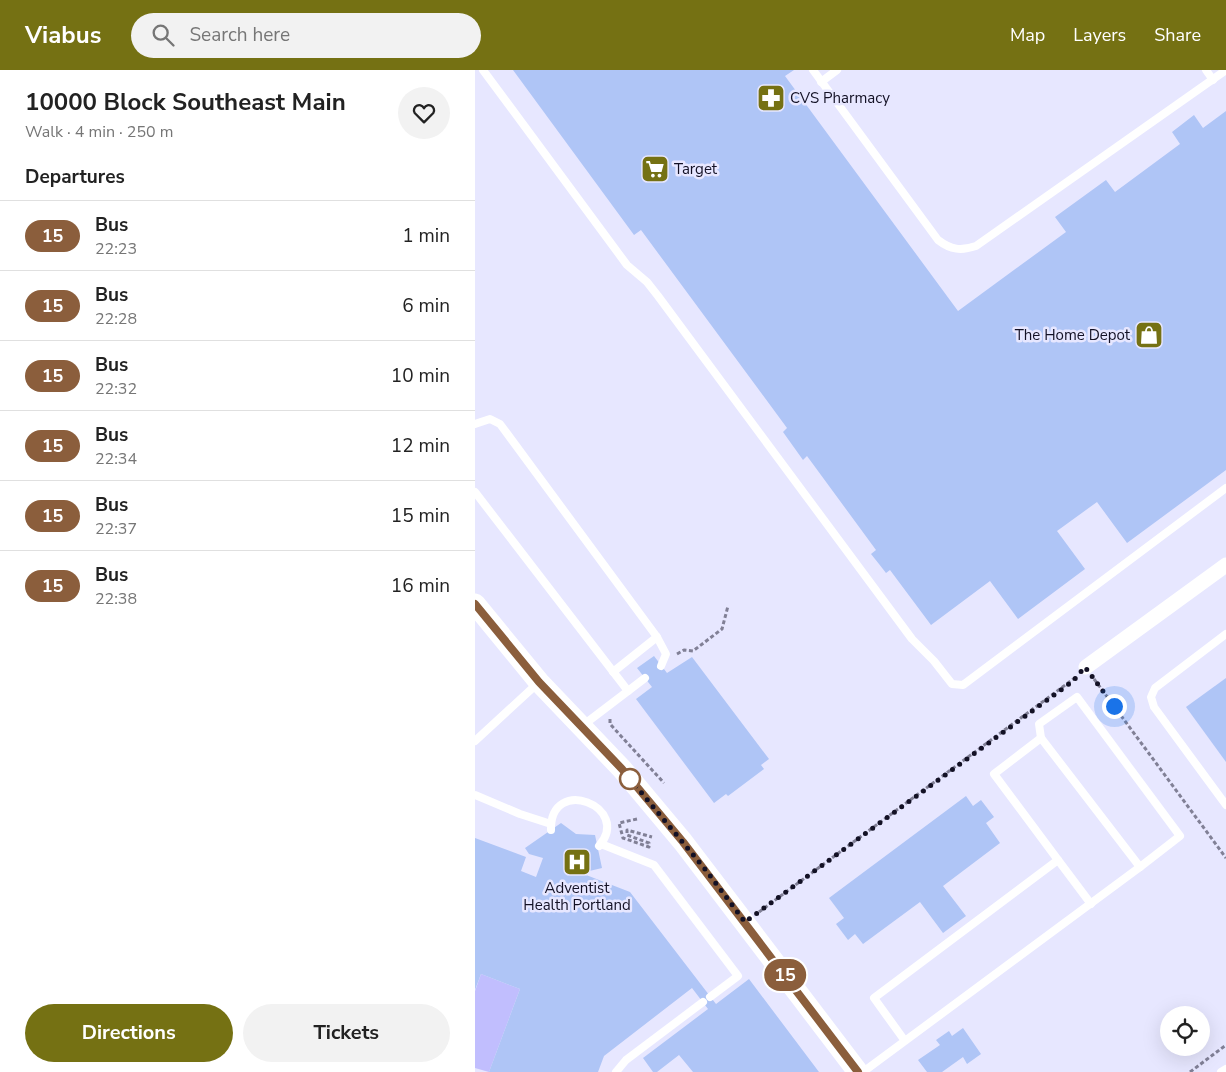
<!DOCTYPE html>
<html lang="en">
<head>
<meta charset="utf-8">
<style>
	:root { --surface:#fff; --page:#f2f2f2; --text:#222; --muted:#767676; --line:#e0e0e0; --accent:#757113 }
	body { margin:0; font-family:"Nunito Sans",sans-serif; background:var(--page); color:var(--text); height:100vh; display:flex; flex-direction:column; font-size:19px; white-space:nowrap }
	* { box-sizing:border-box; margin:0 }
	p { font-size:16px; color:var(--muted) }
	.icon { flex:none; width:28px; height:28px; fill:none; stroke:currentColor; stroke-width:2; stroke-linecap:round; stroke-linejoin:round }
	.map { position:relative; flex:1; overflow:hidden }
	.panel { display:flex; flex-direction:column; background:var(--surface); width:475px }
	.panel>* { flex:none }
	.badge { padding:0 10px; border-radius:16px; font-size:18px; line-height:32px }
	.tools { position:absolute; left:685px; top:936px; display:grid; gap:10px }
	.tools a { display:grid; place-items:center; width:50px; height:50px; border-radius:50%; background:var(--surface); box-shadow:0 5px 20px #0002; font-size:25px }
	.you { position:absolute; width:25px; height:25px; margin:-12px; border:4px solid #fff; border-radius:50%; background:#1a73e8; box-shadow:0 0 0 8px #1a73e833 }
	.map>.badge { position:absolute; translate:-50% -50%; box-shadow:0 0 0 2px #fff }
	h2 { padding:0 25px; font-size:19px; line-height:45px }
	.round { display:grid; place-items:center; flex:none; width:52px; height:52px; border-radius:26px; background:var(--page) }
	.summary { display:flex; align-items:center; justify-content:space-between; height:85px; padding:0 25px }
	h1 { font-size:24px; font-weight:700; line-height:38px }
	.cta { display:flex; gap:10px; margin-top:auto; padding:10px 25px }
	.cta a { flex:1; height:58px; border-radius:30px; background:var(--accent); color:#fff; font-size:20px; font-weight:700; line-height:58px; text-align:center }
	.cta a+a { background:var(--page); color:var(--text) }
	ul { padding:0; list-style:none }
	li { display:flex; align-items:center; gap:15px; height:70px; padding:0 25px; border-top:1px solid var(--line) }
	li div { flex:1 }
	li b { display:block; font-size:19px }
	li em { font-style:normal }
	li .badge { min-width:55px; font-weight:700; text-align:center }
	header { display:flex; align-items:center; gap:30px; box-sizing:border-box; height:70px; padding:0 25px; background:var(--accent); color:#fff }
	header strong { font-size:24px }
	nav { display:flex; gap:28px; margin-inline-start:auto; font-size:18px }
	.search { width:350px; height:45px; background:var(--page); display:flex; align-items:center; gap:12px; box-sizing:border-box; padding:0 18px; border-radius:28px; color:var(--muted); font-size:19px }
	main { display:flex; flex:1; min-height:0 }
	.map>svg:first-child { display:block }
	.green { fill:#c1befe }
	.building { fill:#afc5f6 }
	.lines { fill:none; stroke-linecap:round; stroke-linejoin:round }
	.path { stroke:#818096; stroke-width:3; stroke-dasharray:4 2.5; stroke-linecap:butt }
	.lane { stroke:#fff; stroke-width:8 }
	.street { stroke:#fff; stroke-width:15 }
	.secondary { stroke:#fff; stroke-width:21 }
	.line-casing { stroke:#fff; stroke-width:11 }
	.line { stroke:#8b5e3c; stroke-width:8 }
	.walk { stroke:#131125; stroke-width:5; stroke-dasharray:0 9 }
	.stop-dot { fill:#fff; stroke:#8b5e3c; stroke-width:2.5 }
	.labels { text-anchor:middle; stroke-width:5; stroke-linejoin:round; paint-order:stroke }
	.poi-label { font-size:15px; fill:#131125; stroke:#e7e7ff; text-anchor:start }
</style>
</head>
<body>
<header>
<strong>Viabus</strong>
<div class="search"><svg class="icon" aria-label="search" viewBox="0 0 24 24"><circle cx="10" cy="10" r="6"/><path d="M15 15l6 6"/></svg>Search here</div>
<nav><a>Map</a><a>Layers</a><a>Share</a></nav>
</header>
<main>
<section class="panel">
<div class="summary"><div><h1>10000 Block Southeast Main</h1><p>Walk · 4 min · 250 m</p></div><a class="round"><svg class="icon" aria-label="heart" viewBox="0 0 24 24"><path d="M12 20l-8-8c-3-5 5-10 8-4 3-6 11-1 8 4z"/></svg></a></div>
<h2>Departures</h2>
<ul>
<li><span class="badge" style="background:#8b5e3c;color:#fff">15</span><div><b>Bus</b><p>22:23</p></div><em>1 min</em></li>
<li><span class="badge" style="background:#8b5e3c;color:#fff">15</span><div><b>Bus</b><p>22:28</p></div><em>6 min</em></li>
<li><span class="badge" style="background:#8b5e3c;color:#fff">15</span><div><b>Bus</b><p>22:32</p></div><em>10 min</em></li>
<li><span class="badge" style="background:#8b5e3c;color:#fff">15</span><div><b>Bus</b><p>22:34</p></div><em>12 min</em></li>
<li><span class="badge" style="background:#8b5e3c;color:#fff">15</span><div><b>Bus</b><p>22:37</p></div><em>15 min</em></li>
<li><span class="badge" style="background:#8b5e3c;color:#fff">15</span><div><b>Bus</b><p>22:38</p></div><em>16 min</em></li>
</ul>
<div class="cta"><a>Directions</a><a>Tickets</a></div>
</section>
<div class="map">
<svg width="751" height="1002" viewBox="0 0 751 1002">
	<rect width="100%" height="100%" fill="#e7e7ff"/>
	<polygon class="green" points="6,904 45,919 14,1002 0,998 0,921"/>
	<g class="building">
		<polygon points="38,0 319,0 310,6 483,241 591,162 580,147 631,110 640,122 705,74 697,62 719,45 728,58 751,41 751,400 652,473 622,432 582,461 610,499 543,549 515,511 456,555 415,500 411,503 404,494 396,484 401,480 332,386 328,390 308,362 312,358 166,160 159,165"/>
		<polygon points="179,586 192,603 217,587 294,689 286,695 289,699 253,726 251,724 239,733 161,629 177,617 162,598"/>
		<polygon points="751,608 751,692 711,637"/>
		<polygon points="491,726 498,736 506,730 519,747 511,753 525,773 468,816 491,846 468,863 445,832 388,874 380,864 373,870 361,854 369,848 354,828"/>
		<polygon points="86,753 101,764 120,765 127,798 106,803 155,822 241,934 274,909 344,1002 218,1002 204,985 182,1002 178,1002 168,988 233,939 217,918 129,986 123,1002 14,1002 45,919 6,904 0,920 0,768 51,787 46,801 61,807 68,788 54,784 50,778"/>
		<polygon points="488,958 506,984 492,994 488,987 467,1002 452,1002 443,990 465,975 461,970 474,961 477,966"/>
	</g>
	<g class="lines">
		<g class="path">
			<polyline points="202,584 209,580 218,581 247,559 253,536"/>
			<polyline points="619,609 751,788"/>
			<polyline points="135,649 135,654 189,713"/>
			<polyline points="162,749 144,753 148,768 174,777 174,773 152,765 152,760 177,767"/>
			<polyline points="284,842 601,607"/>
			<polyline points="715,1002 751,975"/>
		</g>
		<g class="lane">
			<polyline points="8,0 152,195 172,212 183,226 437,569 459,591 477,614 488,615 751,418"/>
			<path d="M338,0l125,170c13,10 23,11 38,6l250,-176"/>
			<polyline points="731,0 738,10"/>
			<polyline points="346,12 362,0"/>
			<polyline points="0,354 15,349 25,354 182,567 138,602"/>
			<polyline points="0,422 153,621 107,656"/>
			<polyline points="751,564 680,618 676,627 679,637 751,735"/>
			<polyline points="182,567 191,584 186,596"/>
			<polyline points="153,621 170,608"/>
			<polyline points="566,668 564,654 602,627 705,766 665,797"/>
			<polyline points="0,671 63,613"/>
			<polyline points="0,725 45,744 76,754"/>
			<path d="M76,760c-1,-56 82,-23 48,16"/>
			<polyline points="126,774 179,795 263,906 235,927"/>
			<polyline points="583,790 616,834"/>
			<polyline points="141,1002 151,990 228,932"/>
			<polyline points="388,1002 665,797 566,668 519,704 583,790 399,928 430,971"/>
			<polyline points="746,1002 751,999"/>
		</g>
		<polyline class="street" points="611,597 751,495"/>
		<polyline class="secondary" points="0,534 64,612 147,699 208,772 383,1002"/>
	</g>
	<g class="lines">
		<defs>
			<polyline id="line" points="0,534 64,612 147,699 208,772 383,1002"/>
		</defs>
		<use href="#line" class="line-casing"/>
		<use href="#line" class="line"/>
		<polyline class="walk" points="155,709 230,799 270,852 598,611 610,597 639,636"/>
	</g>
	<defs>
		<symbol id="pharmacy-square" viewBox="-11 -11 22 22"><rect x="-9" y="-9" width="18" height="18" rx="4" fill="#757113" stroke="#e7e7ff"/><path d="M-2-6h4v4h4v4h-4v4h-4v-4h-4v-4h4Z" fill="#fff"/></symbol>
		<symbol id="supermarket-square" viewBox="-11 -11 22 22"><rect x="-9" y="-9" width="18" height="18" rx="4" fill="#757113" stroke="#e7e7ff"/><path d="M-6-5.5h2.5l.6 2H6L4.5 2H-2.5L-4.4-4H-6ZM-1.5 3.2a1.3 1.3 0 1 0 .1 0ZM3 3.2a1.3 1.3 0 1 0 .1 0Z" fill="#fff"/></symbol>
		<symbol id="shop-square" viewBox="-11 -11 22 22"><rect x="-9" y="-9" width="18" height="18" rx="4" fill="#757113" stroke="#e7e7ff"/><path d="M-5-2.5h2.3a2.7 3.5 0 0 1 5.4 0H5L5.5 6h-11ZM-1.5-2.5h3a1.5 2.3 0 0 0-3 0Z" fill="#fff"/></symbol>
		<symbol id="hospital-square" viewBox="-11 -11 22 22"><rect x="-9" y="-9" width="18" height="18" rx="4" fill="#757113" stroke="#e7e7ff"/><path d="M-5-5h3v3.5h4V-5h3V5h-3V1.5h-4V5h-3Z" fill="#fff"/></symbol>
	</defs>
	<g fill-rule="evenodd">
		<use href="#pharmacy-square" x="280" y="12" width="32" height="32"/>
		<use href="#supermarket-square" x="164" y="83" width="32" height="32"/>
		<use href="#shop-square" x="658" y="249" width="32" height="32"/>
		<use href="#hospital-square" x="86" y="776" width="32" height="32"/>
	</g>
	<circle class="stop-dot" cx="155" cy="709" r="10"/>
	<g class="labels">
		<g class="poi-label">
			<text x="315" y="33">CVS Pharmacy</text>
			<text x="199" y="104">Target</text>
			<text x="655" y="270" text-anchor="end">The Home Depot</text>
			<text x="102" y="823" text-anchor="middle">Adventist<tspan x="102" dy="17">Health Portland</tspan></text>
		</g>
	</g>
</svg>
<div class="tools">
<a><svg class="icon" aria-label="locate" viewBox="0 0 24 24"><circle cx="12" cy="12" r="6"/><path d="M12 2v4M12 18v4M2 12h4M18 12h4"/></svg></a>
</div>
<div class="you" style="left:639px;top:636px"></div>
<b class="badge" style="left:310px;top:905px;background:#8b5e3c;color:#fff">15</b>
</div>
</main>
</body>
</html>
